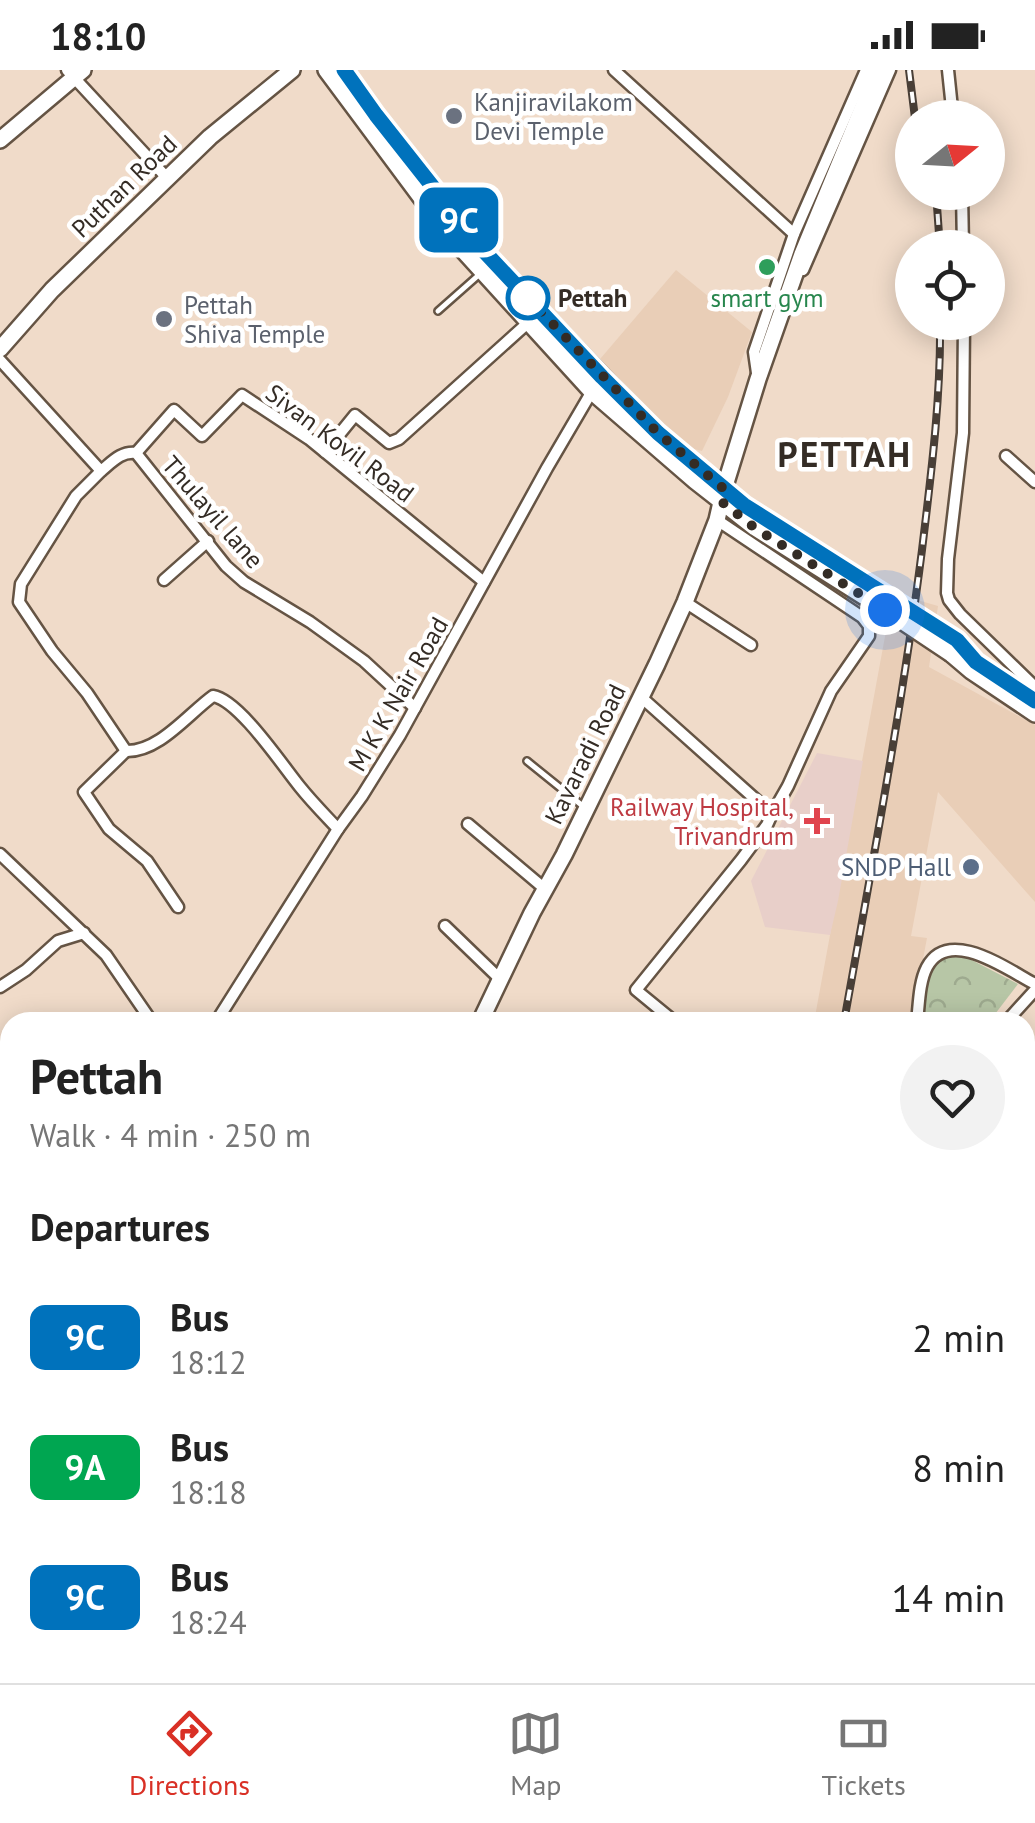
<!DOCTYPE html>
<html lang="en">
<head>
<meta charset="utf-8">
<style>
	:root { --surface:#fff; --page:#f2f2f2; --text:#222; --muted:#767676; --line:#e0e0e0; --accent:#d93025 }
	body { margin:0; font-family:"PT Sans",sans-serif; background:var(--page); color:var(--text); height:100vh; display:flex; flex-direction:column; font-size:38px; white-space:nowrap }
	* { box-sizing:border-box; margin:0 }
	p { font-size:32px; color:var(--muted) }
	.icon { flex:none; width:55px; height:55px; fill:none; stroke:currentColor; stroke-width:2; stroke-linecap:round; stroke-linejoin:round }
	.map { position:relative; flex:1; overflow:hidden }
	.details { position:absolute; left:0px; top:942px; width:1035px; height:672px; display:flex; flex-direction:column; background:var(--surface); border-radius:30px 30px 0 0; box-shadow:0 5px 25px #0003 }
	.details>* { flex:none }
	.badge { padding:0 20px; border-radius:15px; font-size:35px; line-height:65px }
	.needle { width:65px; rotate:72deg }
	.buttons { position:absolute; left:895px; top:30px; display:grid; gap:20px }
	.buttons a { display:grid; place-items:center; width:110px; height:110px; border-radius:50%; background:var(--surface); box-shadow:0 5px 25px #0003; font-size:50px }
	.you { position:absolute; width:50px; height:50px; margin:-25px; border:8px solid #fff; border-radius:50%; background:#1a73e8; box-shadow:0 0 0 15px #1a73e833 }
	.map>.badge { position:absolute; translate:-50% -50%; box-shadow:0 0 0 5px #fff }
	h2 { padding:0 30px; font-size:38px; line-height:90px }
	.round { display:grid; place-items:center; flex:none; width:105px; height:105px; border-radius:52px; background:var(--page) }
	.headline { display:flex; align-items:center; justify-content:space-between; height:170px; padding:0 30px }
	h1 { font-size:48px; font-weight:600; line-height:75px }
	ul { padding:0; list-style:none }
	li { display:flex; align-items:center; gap:30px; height:130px; padding:0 30px }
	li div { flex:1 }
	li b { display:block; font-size:38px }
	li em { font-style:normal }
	li .badge { min-width:110px; font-weight:700; text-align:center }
	.status { display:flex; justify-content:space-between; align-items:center; height:70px; padding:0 50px; background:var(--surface); direction:ltr }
	.status svg { height:28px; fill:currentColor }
	.tab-bar { display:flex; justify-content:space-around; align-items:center; height:140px; border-top:2px solid var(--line); background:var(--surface); font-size:28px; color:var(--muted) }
	.tab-bar a { display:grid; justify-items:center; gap:5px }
	.tab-bar .on { color:var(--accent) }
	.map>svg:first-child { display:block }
	.built { fill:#e9ceb7 }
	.medical { fill:#e8cfc9 }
	.forest { fill:url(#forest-crowns) }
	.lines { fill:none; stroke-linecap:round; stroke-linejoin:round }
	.lane-casing { stroke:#655444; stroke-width:10 }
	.street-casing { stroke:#655444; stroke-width:15 }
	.secondary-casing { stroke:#655444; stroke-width:20 }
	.primary-casing { stroke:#655444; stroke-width:20 }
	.lane { stroke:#fff; stroke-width:5 }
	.street { stroke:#fff; stroke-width:10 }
	.secondary { stroke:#fff; stroke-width:15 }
	.primary { stroke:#fff; stroke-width:15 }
	.rail-casing { stroke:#493f37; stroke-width:8 }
	.rail { stroke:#fff; stroke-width:4; stroke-dasharray:11; stroke-linecap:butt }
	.primary-bridge-casing { stroke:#655444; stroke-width:20; stroke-linecap:butt }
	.primary-bridge { stroke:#fff; stroke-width:15 }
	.line-casing { stroke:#fff; stroke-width:22 }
	.line { stroke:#0072bc; stroke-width:15 }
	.walk { stroke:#342c25; stroke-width:10; stroke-dasharray:0 18 }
	.worship-dot { fill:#6b7280; stroke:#fff; stroke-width:4 }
	.leisure-dot { fill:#2e9e5b; stroke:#fff; stroke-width:4 }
	.stop-dot { fill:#fff; stroke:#0072bc; stroke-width:5 }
	.health-dot { fill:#e0444e; stroke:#fff; stroke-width:4 }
	.service-dot { fill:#5c6f8a; stroke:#fff; stroke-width:4 }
	.labels { text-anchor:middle; stroke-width:9; stroke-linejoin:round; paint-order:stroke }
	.worship-label { font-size:25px; fill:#5b616d; stroke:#fff; text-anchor:start }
	.street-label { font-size:25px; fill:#342c25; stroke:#fff }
	.stop-label { font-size:25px; font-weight:bold; fill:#342c25; stroke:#fff; text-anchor:start }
	.leisure-label { font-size:25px; fill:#27864d; stroke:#fff }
	.health-label { font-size:25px; fill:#be3a42; stroke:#fff; text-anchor:end }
	.service-label { font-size:25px; fill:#4e5e75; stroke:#fff; text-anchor:end }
	.district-label { font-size:35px; font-weight:bold; letter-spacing:2.5px; fill:#342c25; stroke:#fff }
</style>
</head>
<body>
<div class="status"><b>18:10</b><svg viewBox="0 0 49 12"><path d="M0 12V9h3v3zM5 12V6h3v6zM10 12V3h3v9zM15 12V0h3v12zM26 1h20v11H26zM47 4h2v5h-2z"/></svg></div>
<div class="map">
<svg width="1035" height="1613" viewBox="0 0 1035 1613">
	<defs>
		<pattern id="forest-crowns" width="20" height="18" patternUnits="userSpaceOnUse" patternTransform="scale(2.5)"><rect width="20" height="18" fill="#b7c6a6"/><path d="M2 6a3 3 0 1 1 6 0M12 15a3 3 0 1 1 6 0" fill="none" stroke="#9eaa8f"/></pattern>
	</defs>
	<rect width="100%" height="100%" fill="#f0dbc9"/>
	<g class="built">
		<polygon points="676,200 752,262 728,327 702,381 678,375 595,295"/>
		<polygon points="893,523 938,536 929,597 1035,655 1035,832 938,722 911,866 927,868 911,952 814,952"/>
	</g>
	<polygon class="medical" points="817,683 863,691 838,831 830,865 765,857 751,811"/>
	<polygon class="forest" points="946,884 960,884 1018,914 989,952 921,952 931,896"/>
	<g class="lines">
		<defs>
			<g id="lane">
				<polyline points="438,241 481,203"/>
				<polyline points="527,691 584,737"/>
			</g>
			<g id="street">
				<polyline points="67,0 168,109"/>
				<polyline points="614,0 794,164"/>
				<polyline points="948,0 953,48"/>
				<polyline points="962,122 963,178"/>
				<polyline points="803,200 890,0"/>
				<polyline points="964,252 963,363 948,489 947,523 949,530 960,544 1035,617"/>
				<path d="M0,290l101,111c11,-9 20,-20 35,-18l90,113 18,16 66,40 54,39 51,47"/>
				<polyline points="757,303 754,282 794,164 866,0"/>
				<polyline points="325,382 355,345 389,373 399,369 530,251"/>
				<polyline points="136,383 174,340 202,366 242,325 309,369 484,512"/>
				<polyline points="1006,386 1035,412"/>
				<path d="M101,401l-25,25 -55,88 -2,18 33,49 35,42 39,58c33,1 62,-37 87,-55 26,4 69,69 87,91 12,15 25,28 38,42"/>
				<polyline points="717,450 862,547 869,556 869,566 831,621 788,716 772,744"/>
				<polyline points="164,510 208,471"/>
				<polyline points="685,532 751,575"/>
				<polyline points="641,627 772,744 767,755 741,790 636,920 675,952"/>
				<polyline points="126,681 84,722 109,759 147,791 178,837"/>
				<polyline points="468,754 545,819"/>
				<polyline points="0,784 106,885 152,952"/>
				<polyline points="445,856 501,910"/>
				<polyline points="0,917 26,900 58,871 84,863"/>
				<polyline points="216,952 338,759 362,726 400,665 547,398 595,316"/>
				<path d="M917,952c2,-17 2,-40 10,-55 22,-41 81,3 108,17"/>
				<polyline points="1006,952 1035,920"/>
				<polyline points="1025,1033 1035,1043"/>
				<polyline points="1025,1142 1035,1137"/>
				<polyline points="1025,1205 1025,1214"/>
				<polyline points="0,1279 10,1303"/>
				<polyline points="0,1533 10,1522"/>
				<polyline points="296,1605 301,1613"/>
				<polyline points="644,1605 645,1613"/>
				<polyline points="998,1605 1002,1613"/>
				<polyline points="276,1613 283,1605"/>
			</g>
			<g id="secondary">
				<polyline points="0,70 83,0"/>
				<polyline points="0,279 52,220 210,67 292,0"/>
				<polyline points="480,952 532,843 564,785 657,594 685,532 717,450 724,419 758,309 802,184 878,0"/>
				<polyline points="1025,1495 1035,1489"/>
				<polyline points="98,1613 101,1605"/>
				<polyline points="944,1613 948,1605"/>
			</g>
			<g id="primary">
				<polyline points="326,0 448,164 591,321 695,411 755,458 885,540"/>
				<polyline points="344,0 376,45 481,179 657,363 744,435 894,530"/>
				<polyline points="957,570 976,592 1035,631"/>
				<polyline points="951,584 971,601 1035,644"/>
			</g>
		</defs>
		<use href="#lane" class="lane-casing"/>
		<use href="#street" class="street-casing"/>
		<use href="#secondary" class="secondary-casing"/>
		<use href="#primary" class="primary-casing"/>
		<use href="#lane" class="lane"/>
		<use href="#street" class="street"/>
		<use href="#secondary" class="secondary"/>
		<use href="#primary" class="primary"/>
		<defs>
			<g id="rail">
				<polyline points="909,0 915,48"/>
				<polyline points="936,122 940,178"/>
				<path d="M844,952c28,-157 58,-314 78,-472 9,-75 19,-152 18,-228"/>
				<polyline points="727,1613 728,1605"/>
			</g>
		</defs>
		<use href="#rail" class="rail-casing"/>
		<use href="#rail" class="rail"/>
		<defs>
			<g id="primary-bridge">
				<polyline points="894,530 957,570"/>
				<polyline points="885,540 951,584"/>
			</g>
		</defs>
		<use href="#primary-bridge" class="primary-bridge-casing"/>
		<use href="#primary-bridge" class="primary-bridge"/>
	</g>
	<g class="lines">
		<defs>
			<polyline id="line" points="344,0 376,45 481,178 602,307 658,363 744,435 957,570 976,592 1035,631"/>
		</defs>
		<use href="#line" class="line-casing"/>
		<use href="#line" class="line"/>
		<polyline class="walk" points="528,228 522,222 658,363 724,419 722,432 755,458 885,540"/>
	</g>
	<g class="worship-dot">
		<circle cx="454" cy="46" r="10"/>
		<circle cx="164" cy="249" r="10"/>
	</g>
	<circle class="leisure-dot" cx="767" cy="197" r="10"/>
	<circle class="stop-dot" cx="528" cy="228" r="20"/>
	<path class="health-dot" d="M812 736h10v10h10v10h-10v10h-10v-10h-10v-10h10z"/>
	<circle class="service-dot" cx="971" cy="797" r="10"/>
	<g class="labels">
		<g class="worship-label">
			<text x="474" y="41">Kanjiravilakom<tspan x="474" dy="29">Devi Temple</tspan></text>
			<text x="184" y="244">Pettah<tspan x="184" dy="29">Shiva Temple</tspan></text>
		</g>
		<g class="street-label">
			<text transform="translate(124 116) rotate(-44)" y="9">Puthan Road</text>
			<text transform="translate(340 373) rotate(37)" y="9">Sivan Kovil Road</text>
			<text transform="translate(213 442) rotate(49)" y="9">Thulayil lane</text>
			<text transform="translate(398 624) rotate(-60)" y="9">M K K Nair Road</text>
			<text transform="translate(585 684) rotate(-64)" y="9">Kavaradi Road</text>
		</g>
		<g class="stop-label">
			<text x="558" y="237">Pettah</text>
		</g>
		<g class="leisure-label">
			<text x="767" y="237">smart gym</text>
		</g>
		<g class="health-label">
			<text x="794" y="746">Railway Hospital,<tspan x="794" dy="29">Trivandrum</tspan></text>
		</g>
		<g class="service-label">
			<text x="951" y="806">SNDP Hall</text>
		</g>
		<g class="district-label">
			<text x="845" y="397">PETTAH</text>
		</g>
	</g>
</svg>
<div class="buttons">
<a><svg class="needle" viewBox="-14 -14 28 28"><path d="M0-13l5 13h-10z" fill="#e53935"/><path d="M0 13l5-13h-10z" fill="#767676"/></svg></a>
<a><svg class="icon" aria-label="locate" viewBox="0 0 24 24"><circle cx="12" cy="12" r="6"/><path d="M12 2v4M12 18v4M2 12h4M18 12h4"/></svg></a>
</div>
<div class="you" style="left:885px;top:540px"></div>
<b class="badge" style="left:459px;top:150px;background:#0072bc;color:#fff">9C</b>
<section class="details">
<div class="headline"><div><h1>Pettah</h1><p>Walk · 4 min · 250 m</p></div><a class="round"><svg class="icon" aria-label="heart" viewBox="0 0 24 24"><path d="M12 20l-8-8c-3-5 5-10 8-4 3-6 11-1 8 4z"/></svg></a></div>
<h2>Departures</h2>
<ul>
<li><span class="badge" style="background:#0072bc;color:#fff">9C</span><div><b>Bus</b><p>18:12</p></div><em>2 min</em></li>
<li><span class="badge" style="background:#00a651;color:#fff">9A</span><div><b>Bus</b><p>18:18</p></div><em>8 min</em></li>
<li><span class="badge" style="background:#0072bc;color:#fff">9C</span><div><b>Bus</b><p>18:24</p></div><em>14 min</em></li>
</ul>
</section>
</div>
<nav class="tab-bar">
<a class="on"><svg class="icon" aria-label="directions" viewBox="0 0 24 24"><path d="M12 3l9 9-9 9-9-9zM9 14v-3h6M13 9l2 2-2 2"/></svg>Directions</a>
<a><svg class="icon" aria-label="map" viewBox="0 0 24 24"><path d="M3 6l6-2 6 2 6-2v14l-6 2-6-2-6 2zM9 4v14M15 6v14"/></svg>Map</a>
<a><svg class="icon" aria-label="tickets" viewBox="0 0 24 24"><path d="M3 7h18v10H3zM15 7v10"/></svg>Tickets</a>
</nav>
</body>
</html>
